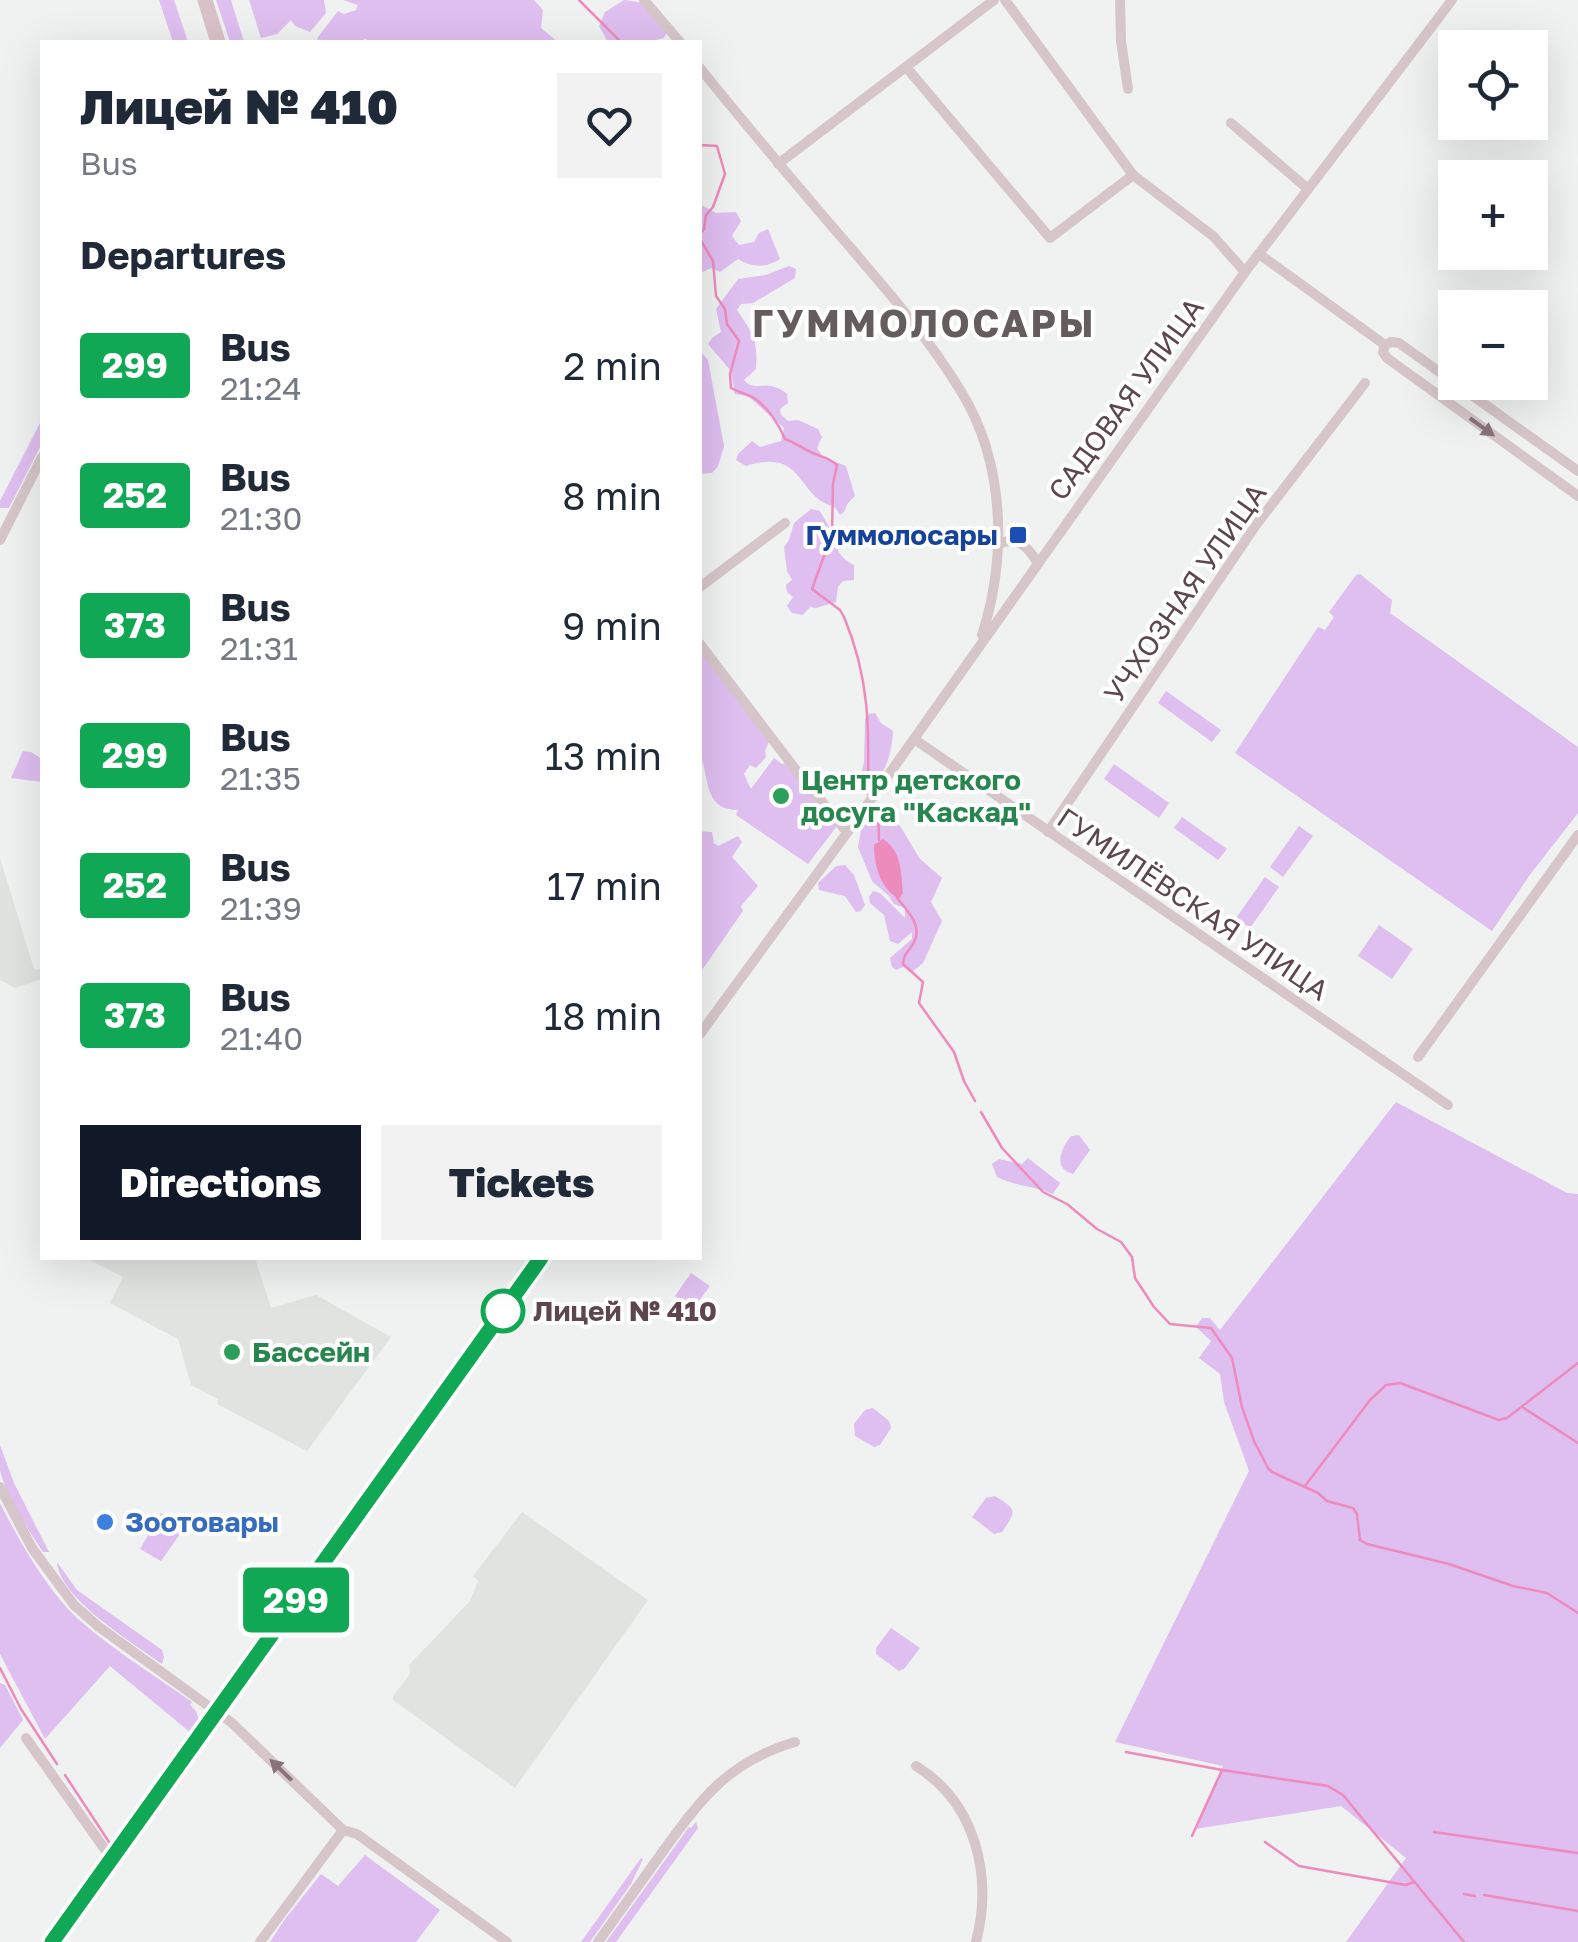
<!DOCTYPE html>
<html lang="en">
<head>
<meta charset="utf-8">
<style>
	:root { --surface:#fff; --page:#f2f2f3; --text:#1f2937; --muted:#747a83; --accent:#111827 }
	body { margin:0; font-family:"Golos Text",sans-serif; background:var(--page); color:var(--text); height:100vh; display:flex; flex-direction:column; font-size:38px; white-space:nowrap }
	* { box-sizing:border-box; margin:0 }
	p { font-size:32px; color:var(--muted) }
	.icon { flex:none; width:55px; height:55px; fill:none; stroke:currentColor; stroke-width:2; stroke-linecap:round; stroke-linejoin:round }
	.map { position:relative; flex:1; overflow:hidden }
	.panel { position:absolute; left:40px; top:40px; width:662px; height:1220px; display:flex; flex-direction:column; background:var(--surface); border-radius:0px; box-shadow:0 10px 40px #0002 }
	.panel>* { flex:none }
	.badge { padding:0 20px; border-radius:8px; font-size:35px; line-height:65px }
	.fabs { position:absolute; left:1438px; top:30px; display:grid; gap:20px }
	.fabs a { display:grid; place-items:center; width:110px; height:110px; border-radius:0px; background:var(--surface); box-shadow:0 10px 40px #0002; font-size:50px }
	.map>.badge { position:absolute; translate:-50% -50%; box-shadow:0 0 0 5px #fff }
	h2 { padding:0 40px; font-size:38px; line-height:90px }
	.round { display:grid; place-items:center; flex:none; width:105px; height:105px; border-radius:0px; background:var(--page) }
	.summary { display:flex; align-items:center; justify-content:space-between; height:170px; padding:0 40px }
	h1 { font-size:48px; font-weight:800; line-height:75px }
	.button { display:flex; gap:20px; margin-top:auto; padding:20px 40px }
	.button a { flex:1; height:115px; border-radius:0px; background:var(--accent); color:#fff; font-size:40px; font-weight:800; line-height:115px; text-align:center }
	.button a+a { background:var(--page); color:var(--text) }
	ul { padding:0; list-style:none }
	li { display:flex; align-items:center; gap:30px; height:130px; padding:0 40px }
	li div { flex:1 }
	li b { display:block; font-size:38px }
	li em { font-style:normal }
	li .badge { min-width:110px; font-weight:700; text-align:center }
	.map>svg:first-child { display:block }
	.education { fill:#e1e3e1 }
	.green { fill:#dfbef0 }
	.water { fill:#ed8bbd }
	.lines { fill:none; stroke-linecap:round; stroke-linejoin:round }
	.stream { stroke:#ed8bbd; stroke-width:2.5 }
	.street { stroke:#d6c6ca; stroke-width:10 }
	.secondary { stroke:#d8c2c7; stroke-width:15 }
	.oneway { fill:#877379 }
	.line-casing { stroke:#fff; stroke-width:22 }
	.line { stroke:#10a855; stroke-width:15 }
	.transit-dot { fill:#1a4fb4; stroke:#fff; stroke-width:4 }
	.leisure-dot { fill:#2e9e5b; stroke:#fff; stroke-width:4 }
	.stop-dot { fill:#fff; stroke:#10a855; stroke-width:5 }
	.shop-dot { fill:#3f7fe0; stroke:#fff; stroke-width:4 }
	.labels { text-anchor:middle; stroke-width:8; stroke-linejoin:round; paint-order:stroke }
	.street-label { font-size:28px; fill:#5d474d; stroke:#fff }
	.transit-label { font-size:28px; font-weight:bold; fill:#164399; stroke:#fff; text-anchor:end }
	.leisure-label { font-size:28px; font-weight:bold; fill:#27864d; stroke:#fff; text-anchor:start }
	.stop-label { font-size:28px; font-weight:bold; fill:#5d474d; stroke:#fff; text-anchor:start }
	.shop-label { font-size:28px; font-weight:bold; fill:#366cbe; stroke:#fff; text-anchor:start }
	.district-label { font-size:38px; font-weight:bold; letter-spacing:2.5px; fill:#655c5d; stroke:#fff }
</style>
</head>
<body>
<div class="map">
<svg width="1578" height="1942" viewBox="0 0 1578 1942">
	<rect width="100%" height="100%" fill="#eff2f0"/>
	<g class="education">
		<polygon points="0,858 34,969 42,970 42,979 15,988 0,980"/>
		<polygon points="86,1258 255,1258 271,1308 316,1295 391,1337 307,1451 217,1404 218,1399 191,1385 178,1339 110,1303 123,1277"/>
		<polygon points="522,1512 648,1600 515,1788 393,1700 393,1696 410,1674 409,1665 470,1601 478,1581 473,1576"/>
	</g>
	<g class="green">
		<polygon points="159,0 174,0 188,42 173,42"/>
		<polygon points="216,0 231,0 244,42 230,42"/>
		<polygon points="249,0 324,0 326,13 310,32 295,26 291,20 277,34 261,38"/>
		<polygon points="343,0 534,0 543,10 541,28 558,42 370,42 366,39 357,42 317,42 318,37 338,11 344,14 356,10 358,5"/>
		<polygon points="624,0 644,3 667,31 664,38 647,42 608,42 599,26 605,12"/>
		<path d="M700,204l16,9 20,-1 5,9 -9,15 7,9 15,-3 5,-9 9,-4 12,30c-14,9 -28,9 -42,0l-18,13 -9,-4 -8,4 -3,-5z"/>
		<path d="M789,266l7,3 -1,9 -42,25 -12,1 -4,6c16,24 21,29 19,59l-12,11c12,14 23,-3 43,14l1,9 -8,6 1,6 7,6 10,-1 20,9 4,8 -5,11 6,9 23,9 9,30 -7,7 -4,9 -4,3 -5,-8c-40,-10 -29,-60 -89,-41l-10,-6 2,-6 14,-13 8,6 21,-6 3,-13 -36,-32 -13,-2 -4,-23 -23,-27 4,-6 9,-6 -5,-23 22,-30 28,-4z"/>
		<polygon points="700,351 708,360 724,446 718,466 712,473 700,474"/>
		<polygon points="42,419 42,443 9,508 0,508 0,501"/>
		<path d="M811,509l9,2c3,6 7,11 9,16 8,17 7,30 25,38v15l-11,1 -5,6 -2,15 -20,6 -6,-1 -7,8 -11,-2 -5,-7 6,-9 -6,-5 -1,-7 6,-5 -5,-9 -3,-24 5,-7 5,-17z"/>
		<polygon points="1360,574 1392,600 1390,613 1578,747 1578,813 1529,876 1492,931 1235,753 1318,627 1325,630 1334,617 1329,612 1356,575"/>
		<path d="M700,651l69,91 -4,9 1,6 -10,11 -6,-3 -6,9 7,15 23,-31 8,6 5,-1 50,63 -29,38 -72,-49 2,-5c-35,0 -28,-32 -38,-55z"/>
		<polygon points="1166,691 1221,730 1212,742 1158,703"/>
		<path d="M875,713l6,10 12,8c-1,20 -8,54 -31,56l-3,-6 5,-19 1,-43 4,-5z"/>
		<polygon points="23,751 31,752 42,759 42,782 11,778"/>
		<polygon points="1114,764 1169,803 1159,818 1104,779"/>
		<polygon points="883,807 900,826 920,859 942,878 931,902 942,921 923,963 912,972 903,967 896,970 892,967 890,958 912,939 912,932 898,944 890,941 884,915 870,903 869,897 873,891 880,893 905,918 905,908 894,904 889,896 872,881 858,847 862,825 878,808"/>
		<polygon points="1182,817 1227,849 1218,860 1174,828"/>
		<polygon points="1299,826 1313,836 1283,877 1270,867"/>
		<polygon points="700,831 712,832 714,843 718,846 738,836 742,842 732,857 758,886 741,906 743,911 700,973"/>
		<polygon points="845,865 854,875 865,905 861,911 856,912 845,896 819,890 818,883 836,866"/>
		<polygon points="1265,877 1279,887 1250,928 1236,918"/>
		<polygon points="1379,925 1413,949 1392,979 1358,956"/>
		<polygon points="1396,1102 1567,1193 1578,1194 1578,1942 1346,1942 1406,1858 1341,1806 1195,1829 1223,1766 1115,1742 1249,1471 1224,1402 1220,1374 1199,1358 1211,1341 1196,1327 1202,1318 1210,1318 1220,1330"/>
		<path d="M1079,1135l11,15 -17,24c-21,-6 -12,-25 -2,-38z"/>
		<path d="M1028,1158l32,25 -7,11c-19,-8 -38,-8 -56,-17l-5,-13 7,-5 23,5z"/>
		<polygon points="691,1273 710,1286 693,1309 675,1296"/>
		<polygon points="873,1408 889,1421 891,1428 880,1445 874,1447 855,1436 854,1424 865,1410"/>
		<path d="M0,1445l14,38 35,69h-6c-15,-23 -37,-55 -43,-82 0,-8 0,-17 0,-25z"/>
		<path d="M995,1496c22,14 22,14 7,36l-8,2 -22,-17 14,-19z"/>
		<path d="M0,1503c19,38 47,87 78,116 35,31 76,56 114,83l-2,3 6,6 3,10 -8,12 -81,-67 -65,73 -45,-85z"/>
		<polygon points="161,1513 187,1524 161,1561 140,1549"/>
		<path d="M57,1562l20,28 85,60 2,7 -2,7c-29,-21 -103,-66 -105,-102z"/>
		<polygon points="891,1628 920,1648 904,1669 899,1671 876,1654 876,1648"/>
		<polygon points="0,1683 5,1685 23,1720 0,1748"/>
		<polygon points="696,1822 698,1828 616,1942 606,1942 689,1827 691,1828"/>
		<polygon points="365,1855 440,1910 416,1942 270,1942 285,1919 321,1874 338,1886"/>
		<polygon points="641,1858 643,1859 631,1884 590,1942 581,1942"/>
	</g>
	<path class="water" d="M883,839c19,12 18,34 20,54l-4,6c-19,-11 -25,-34 -25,-54z"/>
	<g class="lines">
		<g class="stream">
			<polyline points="579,0 621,42"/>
			<polyline points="700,145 717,146 725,174 713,207 706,215 704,229 700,234"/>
			<path d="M700,239l13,22 3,35 9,13 2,15 12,17 -9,33 1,14c7,4 16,6 23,10 14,9 25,27 31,41 11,4 20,11 30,15 10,4 14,4 22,11l-4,19 -1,50 -20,55 28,21 4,7c26,62 25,111 24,177"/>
			<polyline points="878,804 879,840"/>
			<path d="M897,898c10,12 26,28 17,44 -5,10 -10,10 -11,22l20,18 -4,21 35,49 10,29 11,20"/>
			<polyline points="981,1112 1002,1148 1043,1192 1067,1204 1097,1229 1121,1242 1132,1257 1135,1278 1154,1307 1170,1324 1211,1328 1232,1358 1242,1407 1254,1441 1268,1468 1272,1472 1318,1493 1327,1501 1353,1508 1357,1514 1360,1540 1367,1544 1449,1564 1513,1586 1547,1593 1578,1613"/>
			<polyline points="1522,1407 1578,1443"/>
			<polyline points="1305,1486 1370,1400 1386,1385 1400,1383 1499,1420 1507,1418 1578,1363"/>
			<polyline points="0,1668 21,1709 57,1764"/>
			<polyline points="1126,1752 1222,1770 1328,1786 1343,1795 1464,1942"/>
			<polyline points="65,1775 111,1845"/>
			<polyline points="1434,1832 1578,1853"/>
			<polyline points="1192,1836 1222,1770"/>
			<polyline points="1265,1842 1299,1866 1406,1885 1414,1882"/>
			<polyline points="1464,1894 1475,1896"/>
			<polyline points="1484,1895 1578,1911"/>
		</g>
		<g class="street">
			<polyline points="644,0 680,42"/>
			<polyline points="1005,0 1133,175 1213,236 1245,272"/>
			<polyline points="1120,0 1121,41 1128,89"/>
			<polyline points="906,67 1050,238 1133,175"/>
			<path d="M700,68c44,55 90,109 136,163 44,51 91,104 126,162 43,71 45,164 20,242"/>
			<polyline points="1231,123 1308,189"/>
			<polyline points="778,164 994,0"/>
			<polyline points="1259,254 1385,345 1391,342 1399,343 1578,471"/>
			<polyline points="1385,345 1383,352 1387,358 1578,496"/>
			<polyline points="0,540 42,457"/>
			<path d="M998,545c18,-11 30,2 39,17"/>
			<polyline points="700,587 785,523"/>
			<polyline points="700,644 799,774 847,832"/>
			<polyline points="914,739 1448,1105"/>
			<polyline points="1048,832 1256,525 1365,383"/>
			<polyline points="700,1034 860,815 1245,272 1452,0"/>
			<polyline points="1418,1057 1578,835"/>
			<polyline points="0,1487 32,1548 74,1605 99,1627 232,1723 343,1830 357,1834 507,1942"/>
			<polyline points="26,1738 111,1858"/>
			<path d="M916,1766c60,37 77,110 60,176"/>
			<polyline points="260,1942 343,1830"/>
			<path d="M598,1942c21,-29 42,-59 63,-88 40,-55 66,-92 134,-112"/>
		</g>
		<g class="secondary">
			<polyline points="205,0 218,42"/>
			<polyline points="52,1942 541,1258"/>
		</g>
	</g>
	<defs><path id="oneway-solid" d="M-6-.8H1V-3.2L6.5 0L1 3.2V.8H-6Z" transform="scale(2.5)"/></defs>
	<g class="oneway">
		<use href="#oneway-solid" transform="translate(1482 427) rotate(36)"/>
		<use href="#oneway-solid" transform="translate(281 1770) rotate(-136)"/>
	</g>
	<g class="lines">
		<defs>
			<polyline id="line" points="52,1942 541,1258"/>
		</defs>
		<use href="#line" class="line-casing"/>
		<use href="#line" class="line"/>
	</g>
	<rect class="transit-dot" x="1008" y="525" width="20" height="20" rx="5"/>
	<g class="leisure-dot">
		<circle cx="781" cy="796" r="10"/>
		<circle cx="232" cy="1352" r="10"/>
	</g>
	<circle class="stop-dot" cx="503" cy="1311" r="20"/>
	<circle class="shop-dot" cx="105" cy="1522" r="10"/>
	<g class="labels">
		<g class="street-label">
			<text transform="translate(1126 399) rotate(-54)" y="10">САДОВАЯ УЛИЦА</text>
			<text transform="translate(1185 593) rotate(-55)" y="10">УЧХОЗНАЯ УЛИЦА</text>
			<text transform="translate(1193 904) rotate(34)" y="10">ГУМИЛЁВСКАЯ УЛИЦА</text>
		</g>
		<g class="transit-label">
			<text x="998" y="545">Гуммолосары</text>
		</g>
		<g class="leisure-label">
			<text x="801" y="790">Центр детского<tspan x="801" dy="32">досуга "Каскад"</tspan></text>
			<text x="252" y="1362">Бассейн</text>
		</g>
		<g class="stop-label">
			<text x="533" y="1321">Лицей № 410</text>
		</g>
		<g class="shop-label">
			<text x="125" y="1532">Зоотовары</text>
		</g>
		<g class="district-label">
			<text x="924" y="337">ГУММОЛОСАРЫ</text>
		</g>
	</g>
</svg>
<div class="fabs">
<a><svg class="icon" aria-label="locate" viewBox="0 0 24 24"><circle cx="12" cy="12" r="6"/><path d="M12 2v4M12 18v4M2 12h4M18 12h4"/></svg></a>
<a>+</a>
<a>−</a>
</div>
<b class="badge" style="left:296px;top:1600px;background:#10a855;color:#fff">299</b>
<section class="panel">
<div class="summary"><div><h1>Лицей № 410</h1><p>Bus</p></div><a class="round"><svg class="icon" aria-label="heart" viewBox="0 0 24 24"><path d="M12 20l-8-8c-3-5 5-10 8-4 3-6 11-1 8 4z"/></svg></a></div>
<h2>Departures</h2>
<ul>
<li><span class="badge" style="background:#10a855;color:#fff">299</span><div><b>Bus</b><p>21:24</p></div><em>2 min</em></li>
<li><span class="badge" style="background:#10a855;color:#fff">252</span><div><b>Bus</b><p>21:30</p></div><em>8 min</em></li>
<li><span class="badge" style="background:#10a855;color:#fff">373</span><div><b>Bus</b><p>21:31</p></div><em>9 min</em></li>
<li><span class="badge" style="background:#10a855;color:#fff">299</span><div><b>Bus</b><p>21:35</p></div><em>13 min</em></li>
<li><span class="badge" style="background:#10a855;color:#fff">252</span><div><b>Bus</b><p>21:39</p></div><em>17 min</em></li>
<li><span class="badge" style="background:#10a855;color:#fff">373</span><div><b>Bus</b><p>21:40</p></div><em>18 min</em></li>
</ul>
<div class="button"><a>Directions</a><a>Tickets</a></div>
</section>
</div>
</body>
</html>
